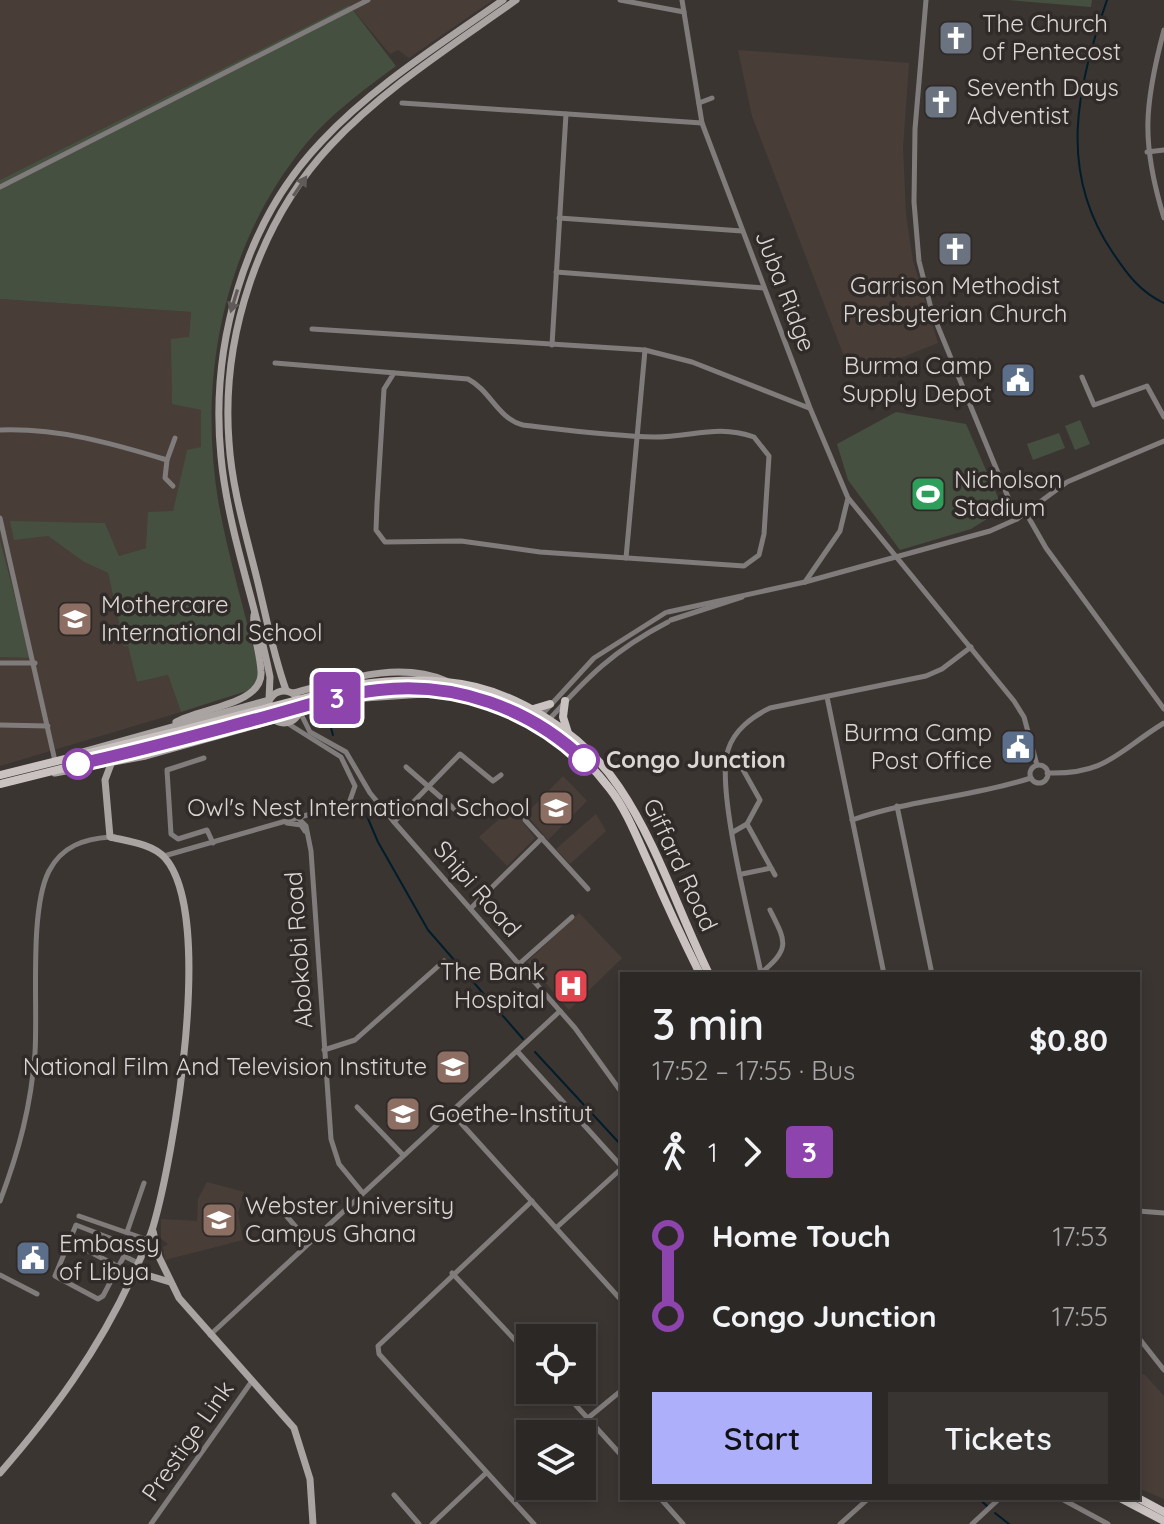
<!DOCTYPE html>
<html lang="en">
<head>
<meta charset="utf-8">
<style>
	:root { --surface:#2c2826; --page:#383432; --text:#f1f3f6; --muted:#a6a6a7; --line:#484443; --accent:#adaffb }
	body { margin:0; font-family:Quicksand,sans-serif; background:var(--page); color:var(--text); height:100vh; display:flex; flex-direction:column; font-size:30px; white-space:nowrap }
	* { box-sizing:border-box; margin:0 }
	p { font-size:26px; color:var(--muted) }
	.icon { flex:none; width:44px; height:44px; fill:none; stroke:currentColor; stroke-width:2; stroke-linecap:round; stroke-linejoin:round }
	.map { position:relative; flex:1; overflow:hidden }
	.side { position:absolute; left:620px; top:972px; width:520px; height:528px; display:flex; flex-direction:column; background:var(--surface); border-radius:0px; box-shadow:0 4px 12px #0003,0 0 0 2px var(--line) }
	.side>* { flex:none }
	.badge { padding:0 16px; border-radius:6px; font-size:28px; line-height:52px }
	.buttons { position:absolute; left:516px; top:1324px; display:grid; gap:16px }
	.buttons a { display:grid; place-items:center; width:80px; height:80px; border-radius:0px; background:var(--surface); box-shadow:0 4px 12px #0003,0 0 0 2px var(--line); font-size:40px }
	.map>.badge { position:absolute; translate:-50% -50%; box-shadow:0 0 0 4px #fff }
	.legs { display:flex; align-items:center; gap:12px; height:88px; padding:0 32px; font-size:26px }
	.legs p { margin-inline-start:auto }
	.head { display:flex; align-items:center; justify-content:space-between; height:136px; padding:0 32px }
	h1 { font-size:44px; font-weight:600; line-height:60px }
	.cta { display:flex; gap:16px; margin-top:auto; padding:16px 32px }
	.cta a { flex:1; height:92px; border-radius:0px; background:var(--accent); color:#111; font-size:32px; font-weight:600; line-height:92px; text-align:center }
	.cta a+a { background:var(--page); color:var(--text) }
	ul { padding:0 32px; list-style:none }
	li { display:flex; align-items:center; gap:28px; height:80px; font-size:30px }
	li i { display:grid; place-items:center; width:12px; height:100%; margin:0 10px; background:currentColor }
	li i::after { content:''; width:20px; height:20px; margin:-10px; border:6px solid; border-radius:50%; background:var(--surface) }
	li p { margin-inline-start:auto }
	li:first-child i { background:linear-gradient(#0000 50%,currentColor 0) }
	li:last-child i { background:linear-gradient(currentColor 50%,#0000 0) }
	.map>svg:first-child { display:block }
	.built { fill:#493d38 }
	.green { fill:#465040 }
	.lines { fill:none; stroke-linecap:round; stroke-linejoin:round }
	.stream { stroke:#011c2a; stroke-width:2 }
	.street { stroke:#807c7b; stroke-width:5 }
	.secondary { stroke:#a9a3a2; stroke-width:7 }
	.primary { stroke:#c9c2c0; stroke-width:8 }
	.primary-bridge { stroke:#c9c2c0; stroke-width:8 }
	.oneway { fill:#605b59 }
	.line-1-casing { stroke:#fff; stroke-width:18 }
	.line-1 { stroke:#8e44ad; stroke-width:12 }
	.stop-1-dot { fill:#fff; stroke:#8e44ad; stroke-width:4 }
	.labels { text-anchor:middle; stroke-width:7; stroke-linejoin:round; paint-order:stroke }
	.poi-label { font-size:24px; fill:#dad6d4; stroke:#302b28; text-anchor:start }
	.street-label { font-size:24px; fill:#dad6d4; stroke:#302b28 }
	.stop-label { font-size:24px; font-weight:bold; fill:#dad6d4; stroke:#302b28; text-anchor:start }
</style>
</head>
<body>
<div class="map">
<svg width="1164" height="1524" viewBox="0 0 1164 1524">
	<rect width="100%" height="100%" fill="#3b3532"/>
	<g class="built">
		<polygon points="0,0 493,0 409,58 398,50 390,54 349,5 0,180"/>
		<polygon points="738,50 909,63 903,147 906,215 913,261 938,343 852,377 752,116"/>
		<polygon points="0,299 191,312 189,338 172,339 172,403 201,410 201,447 187,451 173,511 146,548 119,556 105,523 11,522 48,536 84,562 108,573 124,646 128,646 137,682 168,675 181,712 0,766 0,657 31,658 0,540"/>
		<polygon points="563,776 587,801 548,840 526,814"/>
		<polygon points="512,808 535,838 507,866 479,837"/>
		<polygon points="596,814 606,831 570,864 556,849"/>
		<polygon points="579,913 622,958 569,1010 527,962"/>
		<polygon points="207,1182 244,1192 238,1213 243,1240 165,1260 163,1247 168,1244 161,1239 161,1219 197,1221 198,1199"/>
		<polygon points="1144,1374 1164,1396 1164,1499 1138,1488 1138,1376"/>
	</g>
	<g class="green">
		<polygon points="1008,0 1092,0 1091,7"/>
		<path d="M349,5l47,61c-32,24 -66,48 -91,79 -81,99 -107,231 -87,355 10,57 28,115 41,171l-3,14 -6,5 -69,22 -13,-37 -31,7 -9,-36h-4l-16,-73 -24,-11 -36,-26 -34,4 -4,-19 95,2 14,33 27,-8 2,-36 25,-1 14,-61 14,-3v-37l-29,-6 -1,-65 18,-2 2,-25 -191,-13v-119z"/>
		<polygon points="896,412 966,424 1003,509 971,529 900,550 848,480 837,444"/>
		<polygon points="1080,420 1090,444 1075,450 1065,426"/>
		<polygon points="1059,433 1065,448 1033,460 1027,444"/>
		<polygon points="0,540 31,658 0,657"/>
	</g>
	<g class="lines">
		<g class="stream">
			<path d="M1107,0c-30,88 -50,171 6,253 14,21 27,39 51,50"/>
			<polyline points="331,728 333,735"/>
			<polyline points="363,807 378,842 428,930 523,1039"/>
			<polyline points="535,1052 622,1146"/>
			<polyline points="978,1498 987,1506"/>
			<polyline points="995,1513 1009,1524"/>
		</g>
		<g class="street">
			<polyline points="620,0 684,12"/>
			<polyline points="682,0 702,123 810,408 848,498 840,531 805,582"/>
			<polyline points="926,0 915,129 914,202 919,261 932,312 1017,519"/>
			<path d="M1164,30c-20,75 -23,113 0,188"/>
			<polyline points="402,103 702,123"/>
			<polyline points="699,103 712,98"/>
			<polyline points="1147,152 1164,150"/>
			<polyline points="0,187 368,0"/>
			<polyline points="559,218 742,231"/>
			<polyline points="556,272 764,288"/>
			<polyline points="312,329 645,350 692,362 809,408"/>
			<polyline points="552,345 566,114"/>
			<path d="M275,363l193,16c23,12 29,39 55,46 44,5 89,11 132,12 37,0 62,-13 99,0l15,19 -5,78 -5,21 -15,11 -204,-14 -79,-11 -76,1 -9,-12 1,-26 7,-115 10,-16"/>
			<polyline points="1082,377 1094,405 1147,386 1164,417"/>
			<path d="M0,430c59,-2 111,13 167,30l8,-22"/>
			<polyline points="167,460 165,478 173,486"/>
			<polyline points="849,499 1014,701 1024,717 1037,765"/>
			<polyline points="1026,513 1046,548 1164,709"/>
			<polyline points="0,518 55,761"/>
			<polyline points="626,558 645,350"/>
			<polyline points="668,612 805,582 990,531 1017,519 1067,482 1164,441"/>
			<polyline points="671,620 742,597"/>
			<polyline points="0,663 35,663"/>
			<polyline points="827,697 884,974"/>
			<polyline points="300,712 310,732 346,752 370,793 394,822"/>
			<polyline points="535,722 594,658 665,613"/>
			<path d="M547,722c40,-45 67,-72 121,-100"/>
			<polyline points="0,725 48,726"/>
			<polyline points="204,758 167,770 171,834 178,839 207,830 213,843"/>
			<circle cx="1039" cy="774" r="9"/>
			<polyline points="406,767 460,814"/>
			<path d="M1047,773c60,2 71,-22 117,-50"/>
			<polyline points="501,775 493,781 460,754 394,822 575,1028 622,1093"/>
			<polyline points="897,806 932,974"/>
			<polyline points="298,818 306,826 311,851 331,1139 339,1164 362,1192"/>
			<polyline points="525,820 588,889"/>
			<path d="M852,820c60,-21 120,-23 179,-42"/>
			<polyline points="287,823 301,825 305,831"/>
			<polyline points="747,824 775,875"/>
			<polyline points="733,832 747,824 760,800 737,759"/>
			<polyline points="164,856 349,803 355,786 341,757 287,723"/>
			<polyline points="742,874 771,868"/>
			<polyline points="471,908 542,838"/>
			<path d="M770,910c16,32 21,38 -9,63 -9,-46 -46,-185 -33,-223 6,-20 25,-34 42,-42l156,-32 16,-7 29,-22"/>
			<polyline points="519,964 572,917"/>
			<polyline points="324,1050 355,1040 444,961"/>
			<polyline points="517,1051 622,1167"/>
			<polyline points="357,1107 403,1155"/>
			<polyline points="450,1111 622,1301"/>
			<path d="M0,1201c19,-50 31,-95 35,-148 3,-47 -6,-143 14,-182 13,-25 35,-32 61,-34"/>
			<polyline points="532,1201 378,1346 379,1354 534,1524"/>
			<polyline points="276,1204 309,1242"/>
			<polyline points="1138,1211 1164,1213"/>
			<polyline points="79,1216 148,1240"/>
			<polyline points="556,1228 622,1168"/>
			<polyline points="127,1232 144,1183"/>
			<polyline points="69,1241 119,1267"/>
			<polyline points="124,1256 125,1244 76,1225 55,1276 98,1299 103,1296 124,1256 138,1263"/>
			<polyline points="452,1273 530,1356"/>
			<polyline points="0,1275 37,1294"/>
			<polyline points="210,1335 560,1011"/>
			<polyline points="1138,1337 1164,1370"/>
			<polyline points="562,1390 622,1456"/>
			<polyline points="588,1418 622,1390"/>
			<polyline points="394,1495 419,1524"/>
			<polyline points="660,1498 683,1524"/>
			<polyline points="1060,1498 1108,1524"/>
			<polyline points="151,1524 252,1381"/>
			<polyline points="432,1524 486,1473"/>
			<polyline points="840,1524 869,1498"/>
			<polyline points="972,1524 1000,1498"/>
		</g>
		<g class="secondary">
			<path d="M286,690c-13,-36 -20,-74 -29,-111 -11,-45 -25,-90 -28,-137 -8,-104 29,-219 101,-296 53,-57 123,-101 186,-146"/>
			<circle cx="284" cy="707" r="16"/>
			<path d="M293,693c48,-12 104,-33 153,-12"/>
			<polyline points="300,712 365,698 424,694"/>
			<path d="M176,722c23,-14 88,-17 85,-51 -1,-19 -9,-37 -7,-56"/>
			<path d="M82,752l187,-52 1,-23c-14,-73 -42,-146 -49,-220 -11,-110 22,-233 100,-315 52,-56 120,-98 182,-142"/>
			<polyline points="55,773 146,756 274,720"/>
			<polyline points="153,1231 159,1257 179,1298 294,1428 310,1479 313,1524"/>
			<polyline points="131,1279 150,1276 170,1282"/>
			<path d="M0,1473c53,-61 98,-122 132,-196 7,-16 16,-33 21,-50 21,-71 62,-312 12,-369 -12,-14 -38,-17 -55,-21l-5,-57 6,-16"/>
		</g>
		<g class="primary">
			<path d="M355,685c30,-4 61,-6 91,-3 65,5 137,51 173,105 38,56 60,126 90,187"/>
			<path d="M356,693c97,-15 193,16 254,96 17,22 27,49 39,75 16,37 33,74 51,110"/>
			<polyline points="565,701 563,717 568,733"/>
			<polyline points="530,710 550,704"/>
			<polyline points="0,775 175,732"/>
			<polyline points="0,784 177,740"/>
			<polyline points="1120,1498 1164,1521"/>
			<polyline points="1138,1498 1164,1512"/>
		</g>
		<g class="primary-bridge">
			<polyline points="175,732 355,685"/>
			<polyline points="177,740 356,693"/>
		</g>
	</g>
	<defs><path id="oneway-solid" d="M-6-.8H1V-3.2L6.5 0L1 3.2V.8H-6Z" transform="scale(2)"/></defs>
	<g class="oneway">
		<use href="#oneway-solid" transform="translate(300 186) rotate(-56)"/>
		<use href="#oneway-solid" transform="translate(234 301) rotate(107)"/>
	</g>
	<g class="lines">
		<defs>
			<path id="line-1" d="M78,764c61,-13 122,-30 183,-46 38,-10 78,-24 118,-28 75,-9 151,18 205,70"/>
		</defs>
		<use href="#line-1" class="line-1-casing"/>
		<use href="#line-1" class="line-1"/>
	</g>
	<defs>
		<symbol id="church-square" viewBox="-11 -11 22 22"><rect x="-9" y="-9" width="18" height="18" rx="4" fill="#6b7280" stroke="#302b28"/><path d="M-1.2-6h2.4v3.5h3.3v2.4h-3.3V6h-2.4V-.1h-3.3v-2.4h3.3Z" fill="#fff"/></symbol>
		<symbol id="civic-square" viewBox="-11 -11 22 22"><rect x="-9" y="-9" width="18" height="18" rx="4" fill="#5c6f8a" stroke="#302b28"/><path d="M-.6-6.5H3V-4.5H.6V-3L4-1V1h2V6H-6V1h2V-1L-.6-3ZM-1.2 2.5V6h2.4V2.5Z" fill="#fff"/></symbol>
		<symbol id="stadium-square" viewBox="-11 -11 22 22"><rect x="-9" y="-9" width="18" height="18" rx="4" fill="#2e9e5b" stroke="#302b28"/><path d="M0-5a6.5 5 0 1 0 0 10a6.5 5 0 1 0 0-10ZM-3.5-1.8h7v3.6h-7Z" fill="#fff"/></symbol>
		<symbol id="school-square" viewBox="-11 -11 22 22"><rect x="-9" y="-9" width="18" height="18" rx="4" fill="#8d6e63" stroke="#302b28"/><path d="M0-5L7-2L0 1L-7-2ZM-4 1L0 2.5L4 1V4Q0 6-4 4Z" fill="#fff"/></symbol>
		<symbol id="hospital-square" viewBox="-11 -11 22 22"><rect x="-9" y="-9" width="18" height="18" rx="4" fill="#e0444e" stroke="#302b28"/><path d="M-5-5h3v3.5h4V-5h3V5h-3V1.5h-4V5h-3Z" fill="#fff"/></symbol>
		<symbol id="university-square" viewBox="-11 -11 22 22"><rect x="-9" y="-9" width="18" height="18" rx="4" fill="#8d6e63" stroke="#302b28"/><path d="M0-5L7-2L0 1L-7-2ZM-4 1L0 2.5L4 1V4Q0 6-4 4Z" fill="#fff"/></symbol>
	</defs>
	<g fill-rule="evenodd">
		<use href="#church-square" x="936" y="18" width="40" height="40"/>
		<use href="#church-square" x="921" y="82" width="40" height="40"/>
		<use href="#church-square" x="935" y="229" width="40" height="40"/>
		<use href="#civic-square" x="998" y="360" width="40" height="40"/>
		<use href="#stadium-square" x="908" y="474" width="40" height="40"/>
		<use href="#school-square" x="55" y="599" width="40" height="40"/>
		<use href="#civic-square" x="998" y="727" width="40" height="40"/>
		<use href="#school-square" x="536" y="788" width="40" height="40"/>
		<use href="#hospital-square" x="551" y="966" width="40" height="40"/>
		<use href="#university-square" x="433" y="1047" width="40" height="40"/>
		<use href="#university-square" x="383" y="1094" width="40" height="40"/>
		<use href="#university-square" x="199" y="1200" width="40" height="40"/>
		<use href="#civic-square" x="13" y="1238" width="40" height="40"/>
	</g>
	<g class="stop-1-dot">
		<circle cx="584" cy="760" r="14"/>
		<circle cx="78" cy="764" r="14"/>
	</g>
	<g class="labels">
		<g class="poi-label">
			<text x="982" y="32">The Church<tspan x="982" dy="28">of Pentecost</tspan></text>
			<text x="967" y="96">Seventh Days<tspan x="967" dy="28">Adventist</tspan></text>
			<text x="955" y="294" text-anchor="middle">Garrison Methodist<tspan x="955" dy="28">Presbyterian Church</tspan></text>
			<text x="992" y="374" text-anchor="end">Burma Camp<tspan x="992" dy="28">Supply Depot</tspan></text>
			<text x="954" y="488">Nicholson<tspan x="954" dy="28">Stadium</tspan></text>
			<text x="101" y="613">Mothercare<tspan x="101" dy="28">International School</tspan></text>
			<text x="992" y="741" text-anchor="end">Burma Camp<tspan x="992" dy="28">Post Office</tspan></text>
			<text x="530" y="816" text-anchor="end">Owl's Nest International School</text>
			<text x="545" y="980" text-anchor="end">The Bank<tspan x="545" dy="28">Hospital</tspan></text>
			<text x="427" y="1075" text-anchor="end">National Film And Television Institute</text>
			<text x="429" y="1122">Goethe-Institut</text>
			<text x="245" y="1214">Webster University<tspan x="245" dy="28">Campus Ghana</tspan></text>
			<text x="59" y="1252">Embassy<tspan x="59" dy="28">of Libya</tspan></text>
		</g>
		<g class="street-label">
			<text transform="translate(785 291) rotate(69)" y="8">Juba Ridge</text>
			<text transform="translate(680 865) rotate(65)" y="8">Giffard Road</text>
			<text transform="translate(477 889) rotate(49)" y="8">Shipi Road</text>
			<text transform="translate(299 950) rotate(-94)" y="8">Abokobi Road</text>
			<text transform="translate(188 1441) rotate(-55)" y="8">Prestige Link</text>
		</g>
		<g class="stop-label">
			<text x="606" y="768">Congo Junction</text>
		</g>
	</g>
</svg>
<div class="buttons">
<a><svg class="icon" aria-label="locate" viewBox="0 0 24 24"><circle cx="12" cy="12" r="6"/><path d="M12 2v4M12 18v4M2 12h4M18 12h4"/></svg></a>
<a><svg class="icon" aria-label="layers" viewBox="0 0 24 24"><path d="M12 4l9 5-9 5-9-5zM3 14l9 5 9-5"/></svg></a>
</div>
<b class="badge" style="left:337px;top:698px;background:#8e44ad;color:#fff">3</b>
<section class="side">
<div class="head"><div><h1>3 min</h1><p>17:52 – 17:55 · Bus</p></div><b>$0.80</b></div>
<div class="legs"><svg class="icon" aria-label="walk" viewBox="0 0 24 24"><circle cx="13" cy="4" r="2"/><path d="M13 8l-2 6 4 7M11 14l-3 7M7 12l3-4h3l4 4"/></svg>1<svg class="icon" aria-label="forward" viewBox="0 0 24 24"><path d="M9 5l7 7-7 7"/></svg><b class="badge" style="background:#8e44ad;color:#fff">3</b></div>
<ul>
<li><i style="color:#8e44ad"></i><b>Home Touch</b><p>17:53</p></li>
<li><i style="color:#8e44ad"></i><b>Congo Junction</b><p>17:55</p></li>
</ul>
<div class="cta"><a>Start</a><a>Tickets</a></div>
</section>
</div>
</body>
</html>
